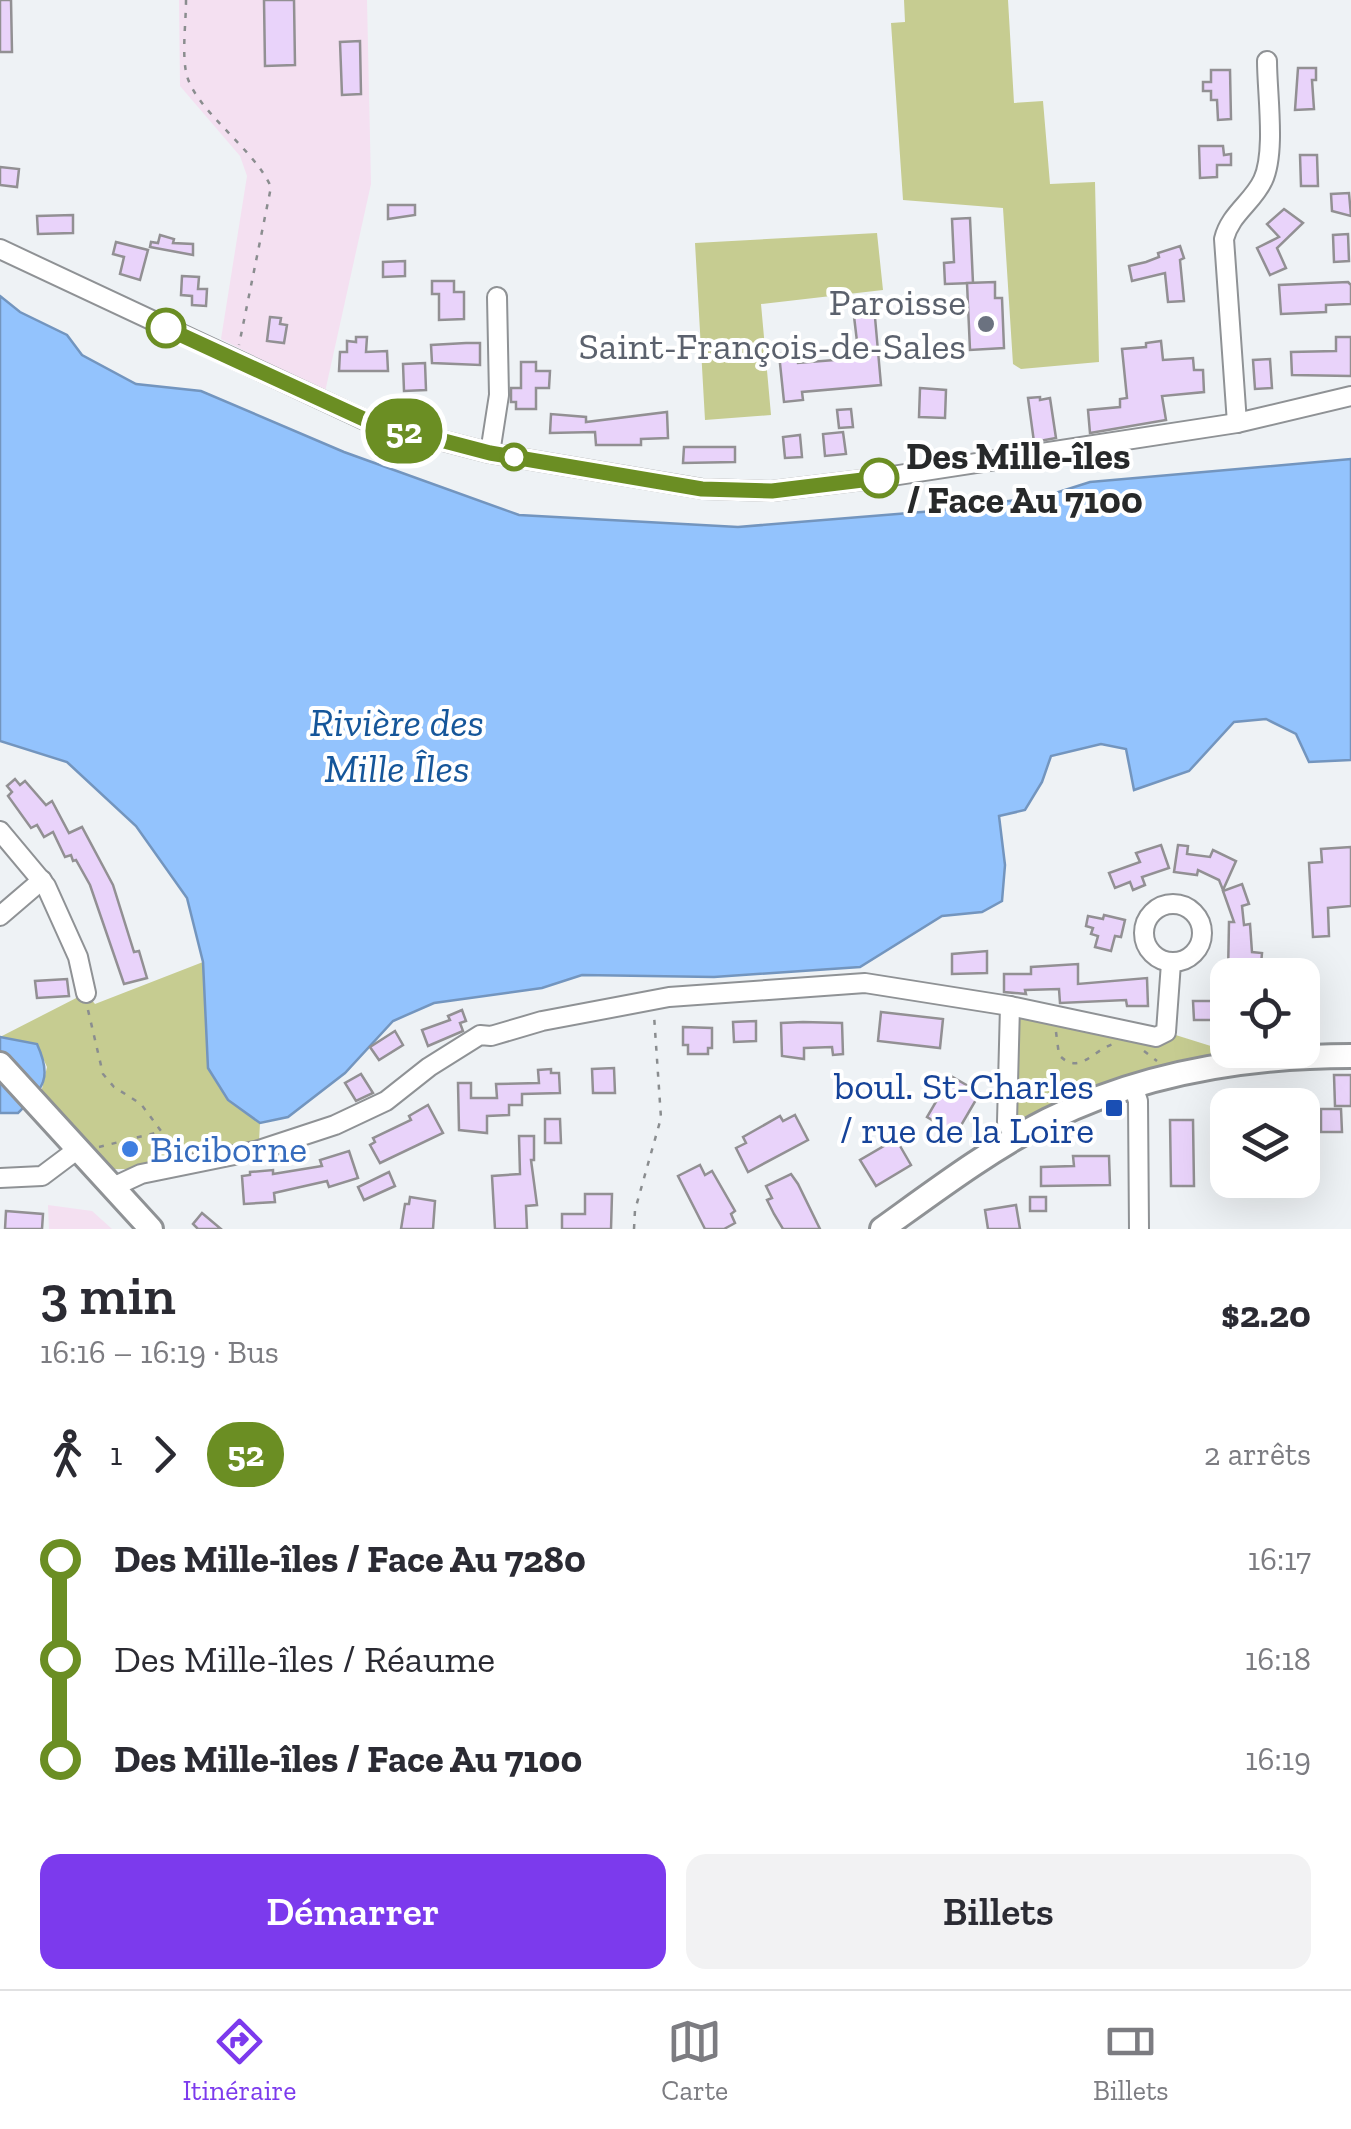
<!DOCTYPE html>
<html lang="fr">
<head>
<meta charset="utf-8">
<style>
	:root { --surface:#fff; --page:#f2f2f3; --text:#2b2b33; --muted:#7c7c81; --line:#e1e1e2; --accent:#7c3aed }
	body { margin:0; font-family:"Zilla Slab",serif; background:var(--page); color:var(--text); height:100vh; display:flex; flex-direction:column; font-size:38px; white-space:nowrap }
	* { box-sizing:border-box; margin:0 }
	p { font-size:32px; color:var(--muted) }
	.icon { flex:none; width:55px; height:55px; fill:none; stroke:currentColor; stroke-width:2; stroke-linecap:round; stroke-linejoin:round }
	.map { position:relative; height:1229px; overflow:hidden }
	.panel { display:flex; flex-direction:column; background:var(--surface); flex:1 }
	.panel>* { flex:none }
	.badge { padding:0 20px; border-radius:32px; font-size:35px; line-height:65px }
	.controls { position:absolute; left:1210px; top:958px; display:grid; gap:20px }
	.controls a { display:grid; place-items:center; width:110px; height:110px; border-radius:20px; background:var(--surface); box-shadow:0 10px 40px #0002; font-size:50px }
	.map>.badge { position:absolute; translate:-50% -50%; box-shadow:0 0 0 5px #fff }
	.legs { display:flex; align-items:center; gap:15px; height:110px; padding:0 40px; font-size:32px }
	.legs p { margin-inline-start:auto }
	.headline { display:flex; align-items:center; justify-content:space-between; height:170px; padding:0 40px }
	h1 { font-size:55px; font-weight:600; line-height:75px }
	.primary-button { display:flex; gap:20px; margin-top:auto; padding:20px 40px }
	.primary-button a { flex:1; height:115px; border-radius:20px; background:var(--accent); color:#fff; font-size:40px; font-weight:600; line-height:115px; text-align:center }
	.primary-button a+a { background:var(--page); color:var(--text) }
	ul { padding:0 40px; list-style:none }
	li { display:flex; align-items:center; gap:35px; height:100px; font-size:38px }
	li i { display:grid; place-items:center; width:15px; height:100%; margin:0 12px; background:currentColor }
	li i::after { content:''; width:25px; height:25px; margin:-12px; border:8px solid; border-radius:50%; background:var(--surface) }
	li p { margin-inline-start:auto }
	li:first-child i { background:linear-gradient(#0000 50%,currentColor 0) }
	li:last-child i { background:linear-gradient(currentColor 50%,#0000 0) }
	.tab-bar { display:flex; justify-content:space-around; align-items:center; height:140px; border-top:2px solid var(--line); background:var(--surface); font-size:28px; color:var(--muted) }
	.tab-bar a { display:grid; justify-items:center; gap:5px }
	.tab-bar .on { color:var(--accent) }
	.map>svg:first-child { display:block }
	.commercial { fill:#f4e0f1 }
	.green { fill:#c6cc91 }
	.water { fill:#93c3fd; stroke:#7395be; stroke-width:2.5 }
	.building { fill:#e9d3fa; stroke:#929093; stroke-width:2.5 }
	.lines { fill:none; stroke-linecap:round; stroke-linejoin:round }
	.minor-casing { stroke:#8f9295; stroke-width:22 }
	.major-casing { stroke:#8f9295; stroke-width:28 }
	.path { stroke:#8a8d8f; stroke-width:2.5; stroke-dasharray:5 8; stroke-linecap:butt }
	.minor { stroke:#fff; stroke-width:18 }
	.major { stroke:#fff; stroke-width:22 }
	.line-1-casing { stroke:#fff; stroke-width:22 }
	.line-1 { stroke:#6b8e23; stroke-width:15 }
	.worship-dot { fill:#6b7280; stroke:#fff; stroke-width:4 }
	.stop-1-dot { fill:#fff; stroke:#6b8e23; stroke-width:5 }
	.transit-dot { fill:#1a4fb4; stroke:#fff; stroke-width:4 }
	.shop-dot { fill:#3f7fe0; stroke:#fff; stroke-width:4 }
	.labels { text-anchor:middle; stroke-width:8; stroke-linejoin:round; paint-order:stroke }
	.worship-label { font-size:38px; fill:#5b616d; stroke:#fff; text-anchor:end }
	.stop-label { font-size:38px; font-weight:bold; fill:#27292a; stroke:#fff; text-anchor:start }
	.transit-label { font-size:38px; fill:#164399; stroke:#fff; text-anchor:end }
	.shop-label { font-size:38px; fill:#366cbe; stroke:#fff; text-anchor:start }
	.water-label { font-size:40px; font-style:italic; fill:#15569a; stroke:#fff }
</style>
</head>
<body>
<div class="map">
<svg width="1351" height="1229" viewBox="0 0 1351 1229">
	<rect width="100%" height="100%" fill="#eef2f5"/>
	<g class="commercial">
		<polygon points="179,0 367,0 371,184 325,392 221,339 247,176 240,156 180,86"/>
		<polygon points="48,1205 92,1211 112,1229 49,1229"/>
	</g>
	<g class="green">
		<polygon points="904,0 1008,0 1014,103 1043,101 1050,184 1095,182 1099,362 1021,369 1013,364 1003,208 903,200 891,23 905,22"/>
		<polygon points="877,233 883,290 761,304 771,415 705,420 695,243"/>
		<polygon points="203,962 208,1068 228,1100 260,1123 259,1141 129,1169 114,1169 41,1093 47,1067 37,1045 0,1037 86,993 95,1004"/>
		<polygon points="1010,1006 1166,1032 1262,1062 1180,1074 1015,1138"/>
	</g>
	<g class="water">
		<polygon points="0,296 20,312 67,335 82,355 136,384 201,391 344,452 519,515 738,527 934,511 1046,496 1090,482 1351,459 1351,760 1309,762 1296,734 1266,719 1234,722 1189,771 1134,790 1126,749 1101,744 1051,756 1042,782 1025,810 999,816 1005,865 1002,901 982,912 942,916 860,967 714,977 582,975 542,988 434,1003 393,1021 345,1073 288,1117 260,1123 228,1100 208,1068 203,962 187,898 136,826 67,762 0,741"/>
		<path d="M0,1037l37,7c16,35 6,44 -19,69h-18z"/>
	</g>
	<g class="building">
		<polygon points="0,0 11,0 12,52 0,52"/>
		<polygon points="264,0 294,0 295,65 265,66"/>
		<polygon points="360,41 361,94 342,95 340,42"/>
		<polygon points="1298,68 1316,68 1316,80 1312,80 1314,109 1295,110"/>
		<polygon points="1211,70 1230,70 1231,119 1218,120 1217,100 1211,100 1211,91 1203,91 1203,82 1211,82"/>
		<polygon points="1199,146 1223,146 1224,155 1231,154 1231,165 1217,165 1217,177 1200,178"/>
		<polygon points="1300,155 1317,155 1318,186 1301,186"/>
		<polygon points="0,167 19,169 17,187 0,185"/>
		<polygon points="1349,193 1351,216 1332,211 1331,194"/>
		<polygon points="388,205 415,205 415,215 388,219"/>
		<polygon points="1284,209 1303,223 1277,248 1286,268 1270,275 1257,248 1279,237 1267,224"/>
		<polygon points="73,215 73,233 38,234 37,216"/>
		<polygon points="970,218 973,283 945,284 944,263 954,262 952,219"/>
		<polygon points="1348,234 1349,261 1334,262 1333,235"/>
		<polygon points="160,235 174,239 173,243 193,244 193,255 150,247 151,242 158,243"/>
		<polygon points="116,242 148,250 140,280 120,274 124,257 113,254"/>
		<polygon points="1180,246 1184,258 1180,260 1184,301 1168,302 1165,273 1132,281 1129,266 1146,262 1159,257 1158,253"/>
		<polygon points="405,261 405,276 383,277 383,262"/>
		<polygon points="182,276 199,277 198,289 207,289 206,306 192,305 192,296 181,295"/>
		<polygon points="432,281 454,281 454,292 464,292 464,319 439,320 439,294 432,294"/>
		<polygon points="995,282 995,298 1002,298 1004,348 970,350 967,283"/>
		<polygon points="1348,282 1351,285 1351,304 1326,305 1326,312 1281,314 1279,285"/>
		<polygon points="874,306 881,385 802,392 803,400 784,402 779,354 797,353 798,363 859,358 853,308"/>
		<polygon points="270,317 281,318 280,324 287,325 284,343 267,341"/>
		<polygon points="356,337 367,337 366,352 387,351 388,371 339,371 340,352 347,352 347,341 356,342"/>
		<polygon points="1336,337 1351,337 1351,376 1292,375 1291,352 1336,351"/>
		<polygon points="1161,341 1163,360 1193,358 1194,370 1203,370 1204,392 1162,396 1166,420 1090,433 1088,410 1120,407 1120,399 1127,398 1122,349 1146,347 1146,343"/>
		<polygon points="466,343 480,343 480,365 432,363 431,345"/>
		<polygon points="1270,359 1272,388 1255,389 1253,360"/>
		<polygon points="521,362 536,362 536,371 550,371 549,388 536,388 536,409 516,409 516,402 511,402 511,388 521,388"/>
		<polygon points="425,363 426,390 404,391 403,364"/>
		<polygon points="920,388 946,390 945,418 919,417"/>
		<polygon points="1040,397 1040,400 1050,398 1056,438 1034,442 1028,398"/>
		<polygon points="851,409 853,427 839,428 837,410"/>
		<polygon points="667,412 668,438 641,439 641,445 596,445 595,432 550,433 551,414 586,417 586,422"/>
		<polygon points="843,432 846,454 825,456 823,434"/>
		<polygon points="800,435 802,457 785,458 783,437"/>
		<polygon points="684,447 735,447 735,462 683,463"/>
		<polygon points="15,779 20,785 25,781 46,805 52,801 69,833 82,827 113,885 134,952 139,951 147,978 124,984 90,885 76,860 73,861 71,855 65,857 53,832 44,837 37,825 31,828 8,796 12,792 7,786"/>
		<polygon points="1161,845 1169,868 1142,877 1145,885 1133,890 1130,882 1115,888 1109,873 1140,862 1136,853"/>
		<polygon points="1178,845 1188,846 1187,854 1210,857 1213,850 1236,861 1223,890 1219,880 1198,870 1197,875 1174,872"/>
		<polygon points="1351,847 1351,906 1328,908 1329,936 1313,937 1309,863 1322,862 1321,849"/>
		<polygon points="1242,884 1249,904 1242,906 1244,925 1250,924 1252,952 1262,953 1260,975 1228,975 1229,922 1234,922 1223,891"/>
		<polygon points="1104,915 1125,920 1121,937 1115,936 1111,951 1095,947 1098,936 1091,934 1093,928 1086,926 1088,916 1103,919"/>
		<polygon points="987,951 987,973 952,974 952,954"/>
		<polygon points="1078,964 1078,984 1147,978 1148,1006 1127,1006 1126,1000 1060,1003 1059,989 1025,990 1026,994 1004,992 1004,974 1031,974 1031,967"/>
		<polygon points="67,979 69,996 37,998 35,981"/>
		<polygon points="1193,1001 1219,1001 1219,1006 1228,1005 1228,1020 1194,1020"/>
		<polygon points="462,1010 466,1021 460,1023 463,1031 428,1046 422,1030 450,1020 448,1016"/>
		<polygon points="881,1012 943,1019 940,1048 878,1041"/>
		<polygon points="756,1021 756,1041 734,1042 733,1022"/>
		<polygon points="803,1022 842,1023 843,1054 833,1055 832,1047 804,1048 804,1059 782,1056 781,1023"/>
		<polygon points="683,1027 712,1028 712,1048 708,1048 708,1054 688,1054 688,1045 683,1045"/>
		<polygon points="395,1031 403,1045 379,1060 370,1047"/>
		<polygon points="614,1068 615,1093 593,1093 592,1069"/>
		<polygon points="551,1069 551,1073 559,1073 560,1093 522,1094 522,1105 509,1105 509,1115 487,1116 487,1133 459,1130 458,1083 471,1083 471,1098 497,1098 496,1084 539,1083 538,1070"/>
		<polygon points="361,1074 373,1093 356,1101 345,1083"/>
		<polygon points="1334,1075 1351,1075 1351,1106 1335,1106"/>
		<polygon points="951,1076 980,1093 956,1134 927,1117"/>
		<polygon points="428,1105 443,1133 380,1163 370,1145 375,1142 373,1138 411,1120 409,1116"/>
		<polygon points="1321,1109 1341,1109 1342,1132 1321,1132"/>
		<polygon points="795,1115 808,1140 748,1172 736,1148 746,1143 743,1137 780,1116 783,1121"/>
		<polygon points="545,1119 560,1119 561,1143 545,1143"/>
		<polygon points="1170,1120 1193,1120 1194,1186 1171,1186"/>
		<polygon points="519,1136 534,1136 534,1160 531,1160 537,1205 526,1206 527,1229 495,1229 492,1176 520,1174"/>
		<polygon points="896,1139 911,1165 876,1186 860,1160"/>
		<polygon points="349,1151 358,1178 329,1187 327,1181 274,1193 275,1202 244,1204 242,1176 250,1175 250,1172 273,1170 273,1174 322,1166 320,1160"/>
		<polygon points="1073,1156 1109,1156 1110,1185 1041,1186 1041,1167 1074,1166"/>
		<polygon points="700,1165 705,1175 712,1171 735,1211 731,1214 735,1223 724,1229 705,1229 678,1176"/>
		<polygon points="389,1172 395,1186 364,1200 358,1187"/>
		<polygon points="791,1174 798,1184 820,1229 783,1229 774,1214 767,1200 772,1198 766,1186"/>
		<polygon points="585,1194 612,1194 611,1229 562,1229 562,1214 585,1214"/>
		<polygon points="410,1197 435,1201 433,1229 401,1229 405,1204 409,1204"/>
		<rect x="1030" y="1197" width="16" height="14"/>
		<polygon points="1016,1205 1020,1229 988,1229 985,1210"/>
		<polygon points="6,1211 43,1214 42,1229 5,1229"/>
		<polygon points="202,1213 221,1229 198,1229 193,1224"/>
	</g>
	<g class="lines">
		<defs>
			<g id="minor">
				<polyline points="0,249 367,421 490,453 703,489 772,491 879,478 1237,423 1351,396"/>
				<path d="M1237,423l-13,-184c6,-25 29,-37 39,-59 13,-28 4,-87 4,-119"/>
				<polyline points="490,453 499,395 497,297"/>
				<polyline points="0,831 46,886 78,957 86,993"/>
				<circle cx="1173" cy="933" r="29"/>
				<polyline points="0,916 42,880"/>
				<polyline points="1010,1006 1007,1122 1015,1139"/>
				<polyline points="1133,1086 1138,1101 1139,1229"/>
				<polyline points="0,1178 42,1176 78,1149"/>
				<polyline points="113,1187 141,1174 259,1150 335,1125 386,1101 429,1067 480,1035 491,1036 542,1021 669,997 865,983 1010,1006 1156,1037 1166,1032 1171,963"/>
			</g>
			<g id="major">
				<polyline points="0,1064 151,1229"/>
				<path d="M882,1229c53,-38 107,-79 166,-109 94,-47 198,-64 303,-64"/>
			</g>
		</defs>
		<use href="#minor" class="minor-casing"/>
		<use href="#major" class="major-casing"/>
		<g class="path">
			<path d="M186,0c0,23 -4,50 0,72 7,37 68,76 85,115l-32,158"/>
			<polyline points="88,1010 103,1074 114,1087 141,1104 161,1131 183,1148"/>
			<path d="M1056,1032l3,23c20,21 33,-4 54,-11"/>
			<polyline points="1144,1051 1157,1061"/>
			<polyline points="99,1147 159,1132"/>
			<polyline points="634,1229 635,1210 661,1118 654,1015"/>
		</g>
		<use href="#minor" class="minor"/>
		<use href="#major" class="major"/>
	</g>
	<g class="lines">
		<defs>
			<polyline id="line-1" points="166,328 368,421 490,453 702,489 772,491 879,478"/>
		</defs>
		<use href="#line-1" class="line-1-casing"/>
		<use href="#line-1" class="line-1"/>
	</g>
	<circle class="worship-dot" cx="986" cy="324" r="10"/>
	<g class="stop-1-dot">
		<circle cx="166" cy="328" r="18"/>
		<circle cx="514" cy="457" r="12"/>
		<circle cx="879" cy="478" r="18"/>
	</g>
	<rect class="transit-dot" x="1104" y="1098" width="20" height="20" rx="5"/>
	<circle class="shop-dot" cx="130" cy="1149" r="10"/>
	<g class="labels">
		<g class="worship-label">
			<text x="966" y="315">Paroisse<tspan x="966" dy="44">Saint-François-de-Sales</tspan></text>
		</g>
		<g class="stop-label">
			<text x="906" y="469">Des Mille-îles<tspan x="906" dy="44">/ Face Au 7100</tspan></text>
		</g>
		<g class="transit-label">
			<text x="1094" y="1099">boul. St-Charles<tspan x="1094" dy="44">/ rue de la Loire</tspan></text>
		</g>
		<g class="shop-label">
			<text x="150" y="1162">Biciborne</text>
		</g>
		<g class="water-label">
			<text x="397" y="736">Rivière des<tspan x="397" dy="46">Mille Îles</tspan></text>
		</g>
	</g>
</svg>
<div class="controls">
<a><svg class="icon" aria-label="locate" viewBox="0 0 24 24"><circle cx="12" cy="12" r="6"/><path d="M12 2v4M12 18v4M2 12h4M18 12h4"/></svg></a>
<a><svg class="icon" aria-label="layers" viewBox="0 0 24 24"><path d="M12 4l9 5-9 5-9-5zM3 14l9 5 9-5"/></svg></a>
</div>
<b class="badge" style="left:404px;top:431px;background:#6b8e23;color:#fff">52</b>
</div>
<section class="panel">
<div class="headline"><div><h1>3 min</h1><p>16:16 – 16:19 · Bus</p></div><b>$2.20</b></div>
<div class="legs"><svg class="icon" aria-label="walk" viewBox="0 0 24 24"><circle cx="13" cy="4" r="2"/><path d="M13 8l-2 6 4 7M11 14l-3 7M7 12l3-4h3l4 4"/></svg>1<svg class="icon" aria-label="forward" viewBox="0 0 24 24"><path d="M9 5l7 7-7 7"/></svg><b class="badge" style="background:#6b8e23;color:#fff">52</b><p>2 arrêts</p></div>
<ul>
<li><i style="color:#6b8e23"></i><b>Des Mille-îles / Face Au 7280</b><p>16:17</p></li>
<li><i style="color:#6b8e23"></i><span>Des Mille-îles / Réaume</span><p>16:18</p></li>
<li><i style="color:#6b8e23"></i><b>Des Mille-îles / Face Au 7100</b><p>16:19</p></li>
</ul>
<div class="primary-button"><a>Démarrer</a><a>Billets</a></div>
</section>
<nav class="tab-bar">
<a class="on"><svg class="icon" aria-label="directions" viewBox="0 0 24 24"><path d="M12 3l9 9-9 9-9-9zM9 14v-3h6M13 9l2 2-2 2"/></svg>Itinéraire</a>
<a><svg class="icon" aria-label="map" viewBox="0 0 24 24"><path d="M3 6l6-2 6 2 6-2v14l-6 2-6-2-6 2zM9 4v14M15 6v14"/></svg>Carte</a>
<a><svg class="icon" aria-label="tickets" viewBox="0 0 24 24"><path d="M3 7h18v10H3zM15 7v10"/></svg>Billets</a>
</nav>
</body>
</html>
